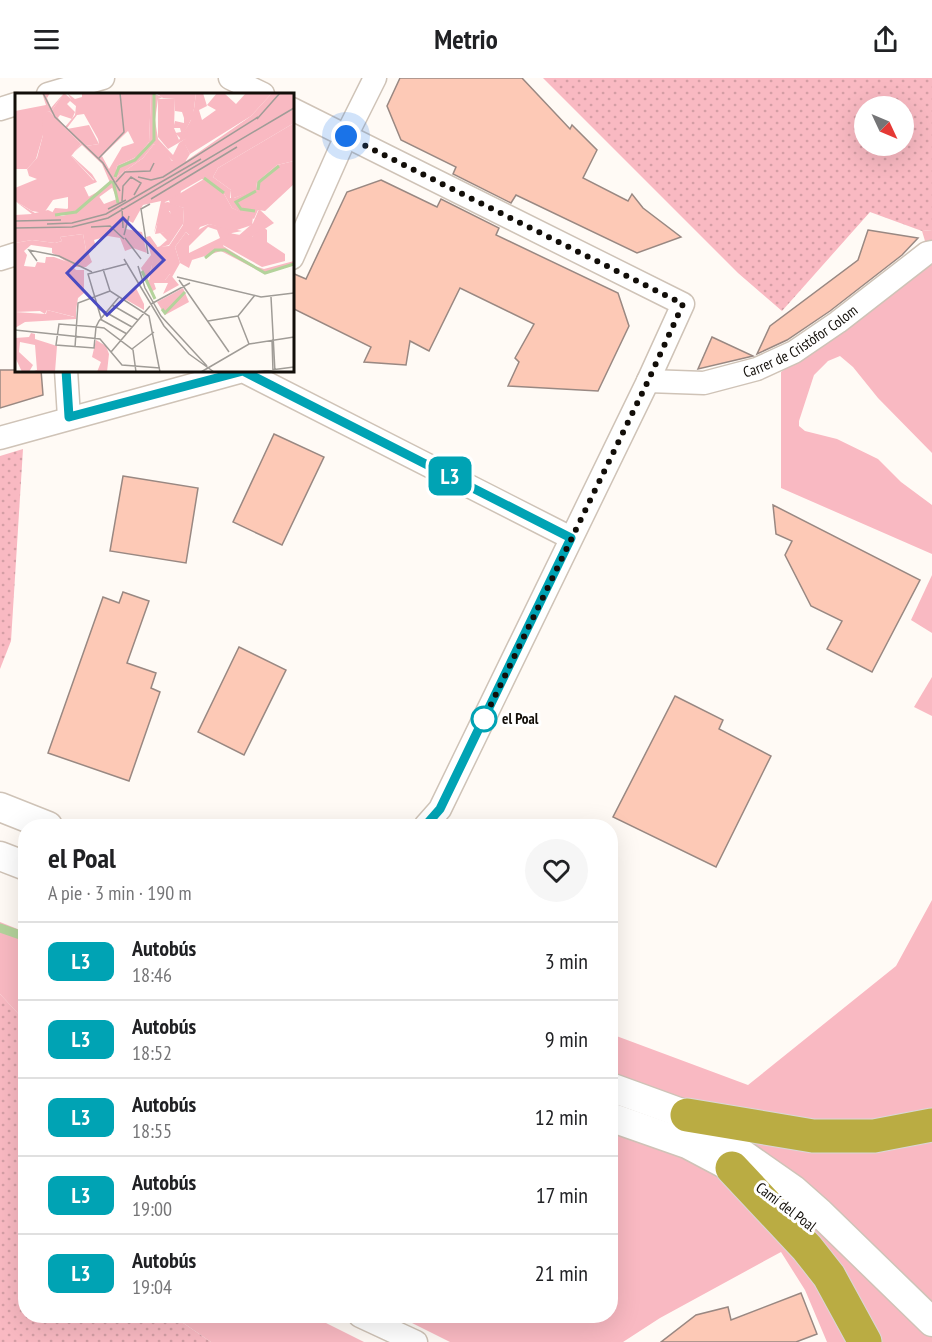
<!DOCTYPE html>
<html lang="es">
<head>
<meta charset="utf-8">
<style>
	:root { --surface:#fff; --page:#f6f6f6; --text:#202124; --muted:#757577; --line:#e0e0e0 }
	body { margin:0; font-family:"PT Sans Narrow",sans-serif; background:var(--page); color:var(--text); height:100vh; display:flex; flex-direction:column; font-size:22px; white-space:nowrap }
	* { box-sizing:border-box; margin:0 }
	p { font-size:20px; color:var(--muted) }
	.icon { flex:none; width:33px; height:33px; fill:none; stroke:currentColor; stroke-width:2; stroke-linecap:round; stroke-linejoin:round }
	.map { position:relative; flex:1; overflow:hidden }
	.panel { position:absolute; left:18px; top:741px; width:600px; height:504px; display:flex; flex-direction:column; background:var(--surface); border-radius:24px; box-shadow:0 6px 24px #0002 }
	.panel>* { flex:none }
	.badge { padding:0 12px; border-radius:9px; font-size:21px; line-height:39px }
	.needle { width:39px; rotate:134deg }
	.controls { position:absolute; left:854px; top:18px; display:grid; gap:12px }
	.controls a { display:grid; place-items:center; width:60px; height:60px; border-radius:50%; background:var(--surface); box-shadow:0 6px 24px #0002; font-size:30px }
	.you { position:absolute; width:30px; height:30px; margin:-15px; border:4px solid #fff; border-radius:50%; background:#1a73e8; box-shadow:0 0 0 9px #1a73e833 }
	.map>.badge { position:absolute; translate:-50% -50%; box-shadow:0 0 0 3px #fff }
	.round { display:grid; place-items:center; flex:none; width:63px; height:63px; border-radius:32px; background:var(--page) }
	.head { display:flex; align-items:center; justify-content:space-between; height:102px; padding:0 30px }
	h1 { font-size:28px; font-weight:600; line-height:45px }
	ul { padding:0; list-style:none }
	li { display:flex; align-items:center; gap:18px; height:78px; padding:0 30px; border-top:2px solid var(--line) }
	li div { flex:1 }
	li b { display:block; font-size:22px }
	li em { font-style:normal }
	li .badge { min-width:66px; font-weight:700; text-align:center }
	header { display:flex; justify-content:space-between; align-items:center; height:78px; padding:0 30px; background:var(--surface); font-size:27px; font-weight:600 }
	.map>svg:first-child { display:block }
	.grass { fill:#f9b9c2 }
	.park { fill:url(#park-dots); fill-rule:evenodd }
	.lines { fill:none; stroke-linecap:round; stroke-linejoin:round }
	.stream { stroke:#b4d39c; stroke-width:9 }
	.building { fill:#fdc9b6; stroke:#998882; stroke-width:1.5 }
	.minor-casing { stroke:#cfc3b7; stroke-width:25 }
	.tertiary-casing { stroke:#cfc3b7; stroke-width:31 }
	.trunk-casing { stroke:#d9d8d8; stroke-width:35 }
	.minor { stroke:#fff; stroke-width:22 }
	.tertiary { stroke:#fff; stroke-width:28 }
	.trunk { stroke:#baac43; stroke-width:33 }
	.line-casing { stroke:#fff; stroke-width:14 }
	.line { stroke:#00a3b4; stroke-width:9 }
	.walk { stroke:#120e09; stroke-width:6; stroke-dasharray:0 10.8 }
	.stop-dot { fill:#fff; stroke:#00a3b4; stroke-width:3 }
	.labels { text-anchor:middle; stroke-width:6; stroke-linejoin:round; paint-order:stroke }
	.street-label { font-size:15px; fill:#120e09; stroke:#fff }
	.stop-label { font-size:15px; font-weight:bold; fill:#120e09; stroke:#fff; text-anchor:start }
	.inset-river { fill:none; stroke:#b4d39c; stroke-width:3 }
	.inset-road { fill:none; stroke:#a09c97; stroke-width:1.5 }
	.view { fill:#4b4bc1; fill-opacity:0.15; stroke:#4b4bc1; stroke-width:3 }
	.inset-edge { fill:none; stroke:#120e09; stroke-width:3 }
</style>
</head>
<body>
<header><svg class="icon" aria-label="menu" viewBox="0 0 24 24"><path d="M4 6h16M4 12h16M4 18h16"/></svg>Metrio<svg class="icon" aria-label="share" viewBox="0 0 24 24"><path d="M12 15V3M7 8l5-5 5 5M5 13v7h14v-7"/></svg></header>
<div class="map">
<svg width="932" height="1264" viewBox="0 0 932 1264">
	<defs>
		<pattern id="park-dots" width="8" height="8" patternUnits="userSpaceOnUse" patternTransform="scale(1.5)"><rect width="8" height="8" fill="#f9b9c2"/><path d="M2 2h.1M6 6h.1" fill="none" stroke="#d49ea5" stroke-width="1.8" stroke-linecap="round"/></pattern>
	</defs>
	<rect width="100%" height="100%" fill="#fffaf5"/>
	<g class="grass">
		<polygon points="932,152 932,375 878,320 853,289 840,278 828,283 814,297 799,343 799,348 805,353 837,361 878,381 901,404 932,427 932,476 781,410 781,294 931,183 922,153"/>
		<polygon points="932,497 932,555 911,542"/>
		<polygon points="932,599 932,638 914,629"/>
		<polygon points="932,822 932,1264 827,1264 805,1212 781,1174 660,1240 623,1264 450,1264 398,1238 610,1238 611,956 748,1007 896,888"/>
		<polygon points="0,844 25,854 25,943 0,916"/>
		<polygon points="173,1238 312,1238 364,1264 211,1264"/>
	</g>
	<g class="park">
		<path d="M543,0h389v152l-10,1 -52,-19 -88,99 -44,-38zM903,28v40h-39v-40z"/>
		<polygon points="23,371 11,563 0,591 0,378"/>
		<polygon points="0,916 25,943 26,1238 173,1238 211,1264 0,1264"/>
	</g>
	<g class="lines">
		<polyline class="stream" points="0,850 26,859"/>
	</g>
	<g class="building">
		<polygon points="400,0 522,0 570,51 572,47 597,72 583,100 628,123 632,116 643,130 681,159 637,175 516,117 511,125 453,96 456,89 401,62 387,28"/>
		<polygon points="381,102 437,129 441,121 499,150 496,157 618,215 629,248 598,313 508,308 519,284 515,280 534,246 460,210 429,273 410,263 406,287 364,284 371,269 292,230 292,195 306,201 347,114"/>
		<polygon points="868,152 918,160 902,177 830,233 787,262 757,276 770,248 858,182"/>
		<polygon points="712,259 753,278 698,291"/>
		<polygon points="0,292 41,292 43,317 0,330"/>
		<polygon points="274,356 324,379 282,467 233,444"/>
		<polygon points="123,398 198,410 186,485 110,473"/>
		<polygon points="773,427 920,502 872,594 827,571 842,543 811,528 785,477 792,463 776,456"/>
		<polygon points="123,514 149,523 127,585 156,595 151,610 160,614 129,703 48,675 103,519 119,525"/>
		<polygon points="239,569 286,592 244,677 198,654"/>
		<polygon points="675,618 723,642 719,651 771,678 716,789 613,739"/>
		<polygon points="801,1215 817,1256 796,1264 661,1264 696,1237 728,1229 731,1242"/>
	</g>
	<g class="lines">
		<defs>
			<g id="minor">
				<polyline points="230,0 263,16"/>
				<polyline points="48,16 103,0"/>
				<polyline points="0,31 16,26"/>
				<polyline points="292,31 683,226 648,303 440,731 425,748"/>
				<polyline points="292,180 346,58 375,0"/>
				<polyline points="0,181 16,176"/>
				<polyline points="66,292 69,339"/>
				<path id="s1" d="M648,303l56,2 53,-14 37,-17 44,-30 89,-69 5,-1"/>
				<polyline points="0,360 243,293 571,460"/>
				<polyline points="360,1238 416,1264"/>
			</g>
			<g id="tertiary">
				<polyline points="0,729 48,748"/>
				<polyline points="0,778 26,788"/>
				<polyline points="610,1009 687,1037 794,1112 820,1135 932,1244"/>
				<polyline points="610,1039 687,1066 738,1093"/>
			</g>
			<g id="trunk">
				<polyline points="687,1037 813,1058 874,1058 932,1047"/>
				<polyline points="732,1090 807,1170 829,1198 865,1264"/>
			</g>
		</defs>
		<use href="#minor" class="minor-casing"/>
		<use href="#tertiary" class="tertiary-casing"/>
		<use href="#trunk" class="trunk-casing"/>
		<use href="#minor" class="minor"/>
		<use href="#tertiary" class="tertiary"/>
		<use href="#trunk" class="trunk"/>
	</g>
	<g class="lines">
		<defs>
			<polyline id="line" points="66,292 69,339 243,293 571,460 440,731 425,748"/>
		</defs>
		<use href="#line" class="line-casing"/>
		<use href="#line" class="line"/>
		<polyline class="walk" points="346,58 683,226 648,303 484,641"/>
	</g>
	<circle class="stop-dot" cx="484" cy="641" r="12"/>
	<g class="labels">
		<g class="street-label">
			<text dy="5" stroke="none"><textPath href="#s1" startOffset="162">Carrer de Cristòfor Colom</textPath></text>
			<text transform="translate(786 1129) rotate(37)" y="5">Camí del Poal</text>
		</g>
		<g class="stop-label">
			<text x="502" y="646">el Poal</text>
		</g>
	</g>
	<g transform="translate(15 15)">
		<rect width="279" height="279" fill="#fffaf5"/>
		<path d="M27,0h8l-3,5 4,10 13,-15 -12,17 13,17 10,-12 1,-9 -9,-13 8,6 7,-2v-4h69l-2,49 -11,14 -21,10 -2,12 28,-20 11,-14 9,5 9,12h14l65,-45 21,-23h22v30l-76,45 -5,9 18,13 -1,8h4l22,-9 1,-7 20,-17 17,-4v23l-29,27 -7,-1 -4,9 -22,-11 -9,-16 -21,-13 -21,12 -1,5 -15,6 -11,31 7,-32 -18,4 -10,18 -4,-2 -3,8 16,3 5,21 -14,-5 -8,3 -5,-13 -12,-2 -14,4 2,7 -8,5 4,10 -6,5h-12l-19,-13 19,10 12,-14 -3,-16 -23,3 2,4 -7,2 -23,-3 -17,3v-28l17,-1 -17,-13 20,12 13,-3 13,6 15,-3 22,-18 6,9 13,-5 -15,-35 -20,-19 -11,10 21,19 5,8 -13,5 5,10 -6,-10 11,-7 -23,-24 10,-12 -32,-33 -6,4v20l-7,24 -9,10h-12v-58l31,-6zM69,21l14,25 1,5 -13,2 -19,-18 10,-13zM113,38l6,12 -12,4 -13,22 -7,-13zM181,0h4l-4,22 -9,23 -19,11 -10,-12v-38l17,-1 -1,30 5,12 14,-23zM194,131l33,7 -10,2 -9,13 32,20 9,3 30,-8v4l-29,9 -44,-23 -29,9 -3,8 -9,-5 -5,-16 11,-15 3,3zM193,134l9,3 3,8 -31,15v-7zM135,143l7,10 -9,34h17l5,-6 9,11 -16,9 5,-11h-14l2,6 -5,3 -10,-24 10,-13 -5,-18zM61,212v14l-51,3 -10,6v-16l31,2 1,-4 27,7zM16,240l4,1v5l22,7 -2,26h-24l6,-2 -2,-25 -15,-3 -1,10 14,13 -4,7h-7l-7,-15v-19l14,-1z" fill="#f9b9c2" fill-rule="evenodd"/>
		<path d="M136,0l12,4 -5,2 -3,21 3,19 15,16 6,-12 7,-5 -1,6 5,10 -5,8h-11l-20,-18 -11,14 -28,20 2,-12 21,-10 11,-14zM96,86l2,8 -29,21 -12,7h-16l52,-29zM153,109l16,6 -1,16 -14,21 -11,3 9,-8 -7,-7 13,-3 -3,-19 -9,-1 1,-7zM244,116l15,14 -22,14h-15l16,-14z" fill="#f9b9c2"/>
		<path d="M49,0l11,9 1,4 -6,-5 -3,3 8,8 -3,7 -12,-4 -3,4 -5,-9zM141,0h40l-3,23 -12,23 -6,-6 6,-1 -1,-4h-6v-3l1,-4 9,2v-5l-2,-6 -7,-1v-13h-12zM188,0l4,13 -8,4 3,10 14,-10 -9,-5 10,-12h7l12,11 10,-11h26l-21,23 -61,38 -6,-11 15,-49zM34,18l32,33 -10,12 24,26 -11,5 5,10 -13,12 -20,6 -4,-2 3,-5 13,1v-12l-15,3 -9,13 -12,-2 -17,-10v-13l22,-9 -8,-3 -2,-7 10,-11 6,-23 -1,-21zM279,30v38l-17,4 -20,17 -1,8 -25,9v-9l-18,-13 5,-9zM74,32l10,19 -13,2 -19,-17zM189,86l19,13 9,16 21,9 -1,8 -18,6 -25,-7 -9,3 -6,12 -8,-7 -11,15 5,16 -9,16 -1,-5 -5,6 -16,1 6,-34 14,-1 14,-21 1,-17 -14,-4 -1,-4zM152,115l6,9v14l-18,3 5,-24zM248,134l4,3v12l18,12v7l-23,6 -39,-22 6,-12 23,4zM68,141l3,16 -12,15 -22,-12v-5l-21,-3 -7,6 3,4 -3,11 11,1 2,-5 8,1 1,-6h8l14,5 8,8h8v23l-6,5 -3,19 -28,-7 -2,4 -5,-3 -25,1v-69l17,-3 23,3 7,-2 -2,-4zM121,195l8,16v6l-21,-12zM168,195l6,14 -24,13 -8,-13zM81,247l10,6 3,8 -2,18h-10l4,-10 -9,-5z" fill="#f9b9c2"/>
		<path class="inset-river" d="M100,84l4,-10 16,-7 19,-20v-47M189,85l20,15M98,88l5,22M243,97l1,-8 20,-16M240,118l-14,-2 -5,-7 20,-11M40,122l21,-3 36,-31M190,165l10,-8h10l40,23 29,-9M127,178l13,28M147,216l3,4 20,-21"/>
		<path class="inset-road" d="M28,0l12,24 48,46 17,28M242,26l23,-26M84,65l25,-26 -4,-39M123,84l13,3 12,-3 95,-60M101,89l9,-10 25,-1 4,-8M136,106l86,-52M107,108l1,-15 8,-9 10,6 -7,12M107,115l1,20M93,116l18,-9M0,128l46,-1M32,131l25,-1 34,-9 95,-55M76,134l19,-1 14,13M0,135l57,-1 36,-9 186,-110M109,142l5,-19M110,145l16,21M133,161l-7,-45 9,-5M109,166l40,67 25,28 25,18M22,168l-8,-11 30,6 33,16M123,173l7,22 16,28 46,50M88,176l7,22 39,25 11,56M162,184l84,20 33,-4M164,187l50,72M104,204l-20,24 -3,6 -2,21 -38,-3 3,-21 37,3 8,1 29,22 3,22M256,204l4,75M136,211l39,-21M97,212l26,15M83,215l34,19M223,223l11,28M223,223l17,-21M86,225l-13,-44 38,-10M85,226l27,15M193,228l30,-5M0,237l85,9 22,26 38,3M257,247l1,32M60,254l3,-44 32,-12M117,256l22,-17M96,259l39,-46M186,279l48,-28 45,-7M240,279l39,-5"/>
		<path class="view" d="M108,125l41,42 -57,55 -40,-42z"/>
		<rect width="279" height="279" class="inset-edge"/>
	</g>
</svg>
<div class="controls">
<a><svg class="needle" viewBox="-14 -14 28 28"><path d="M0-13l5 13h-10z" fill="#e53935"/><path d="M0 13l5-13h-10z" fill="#757577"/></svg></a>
</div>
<div class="you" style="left:346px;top:58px"></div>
<b class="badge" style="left:450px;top:398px;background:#00a3b4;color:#fff">L3</b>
<section class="panel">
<div class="head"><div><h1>el Poal</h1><p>A pie · 3 min · 190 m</p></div><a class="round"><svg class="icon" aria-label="heart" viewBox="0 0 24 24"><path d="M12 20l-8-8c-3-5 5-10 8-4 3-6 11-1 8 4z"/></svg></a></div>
<ul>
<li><span class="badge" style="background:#00a3b4;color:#fff">L3</span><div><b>Autobús</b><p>18:46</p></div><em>3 min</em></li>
<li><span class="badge" style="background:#00a3b4;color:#fff">L3</span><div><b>Autobús</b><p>18:52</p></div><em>9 min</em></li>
<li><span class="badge" style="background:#00a3b4;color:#fff">L3</span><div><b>Autobús</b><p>18:55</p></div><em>12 min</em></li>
<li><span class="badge" style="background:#00a3b4;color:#fff">L3</span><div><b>Autobús</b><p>19:00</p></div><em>17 min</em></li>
<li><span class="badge" style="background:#00a3b4;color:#fff">L3</span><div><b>Autobús</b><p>19:04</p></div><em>21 min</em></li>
</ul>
</section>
</div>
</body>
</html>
